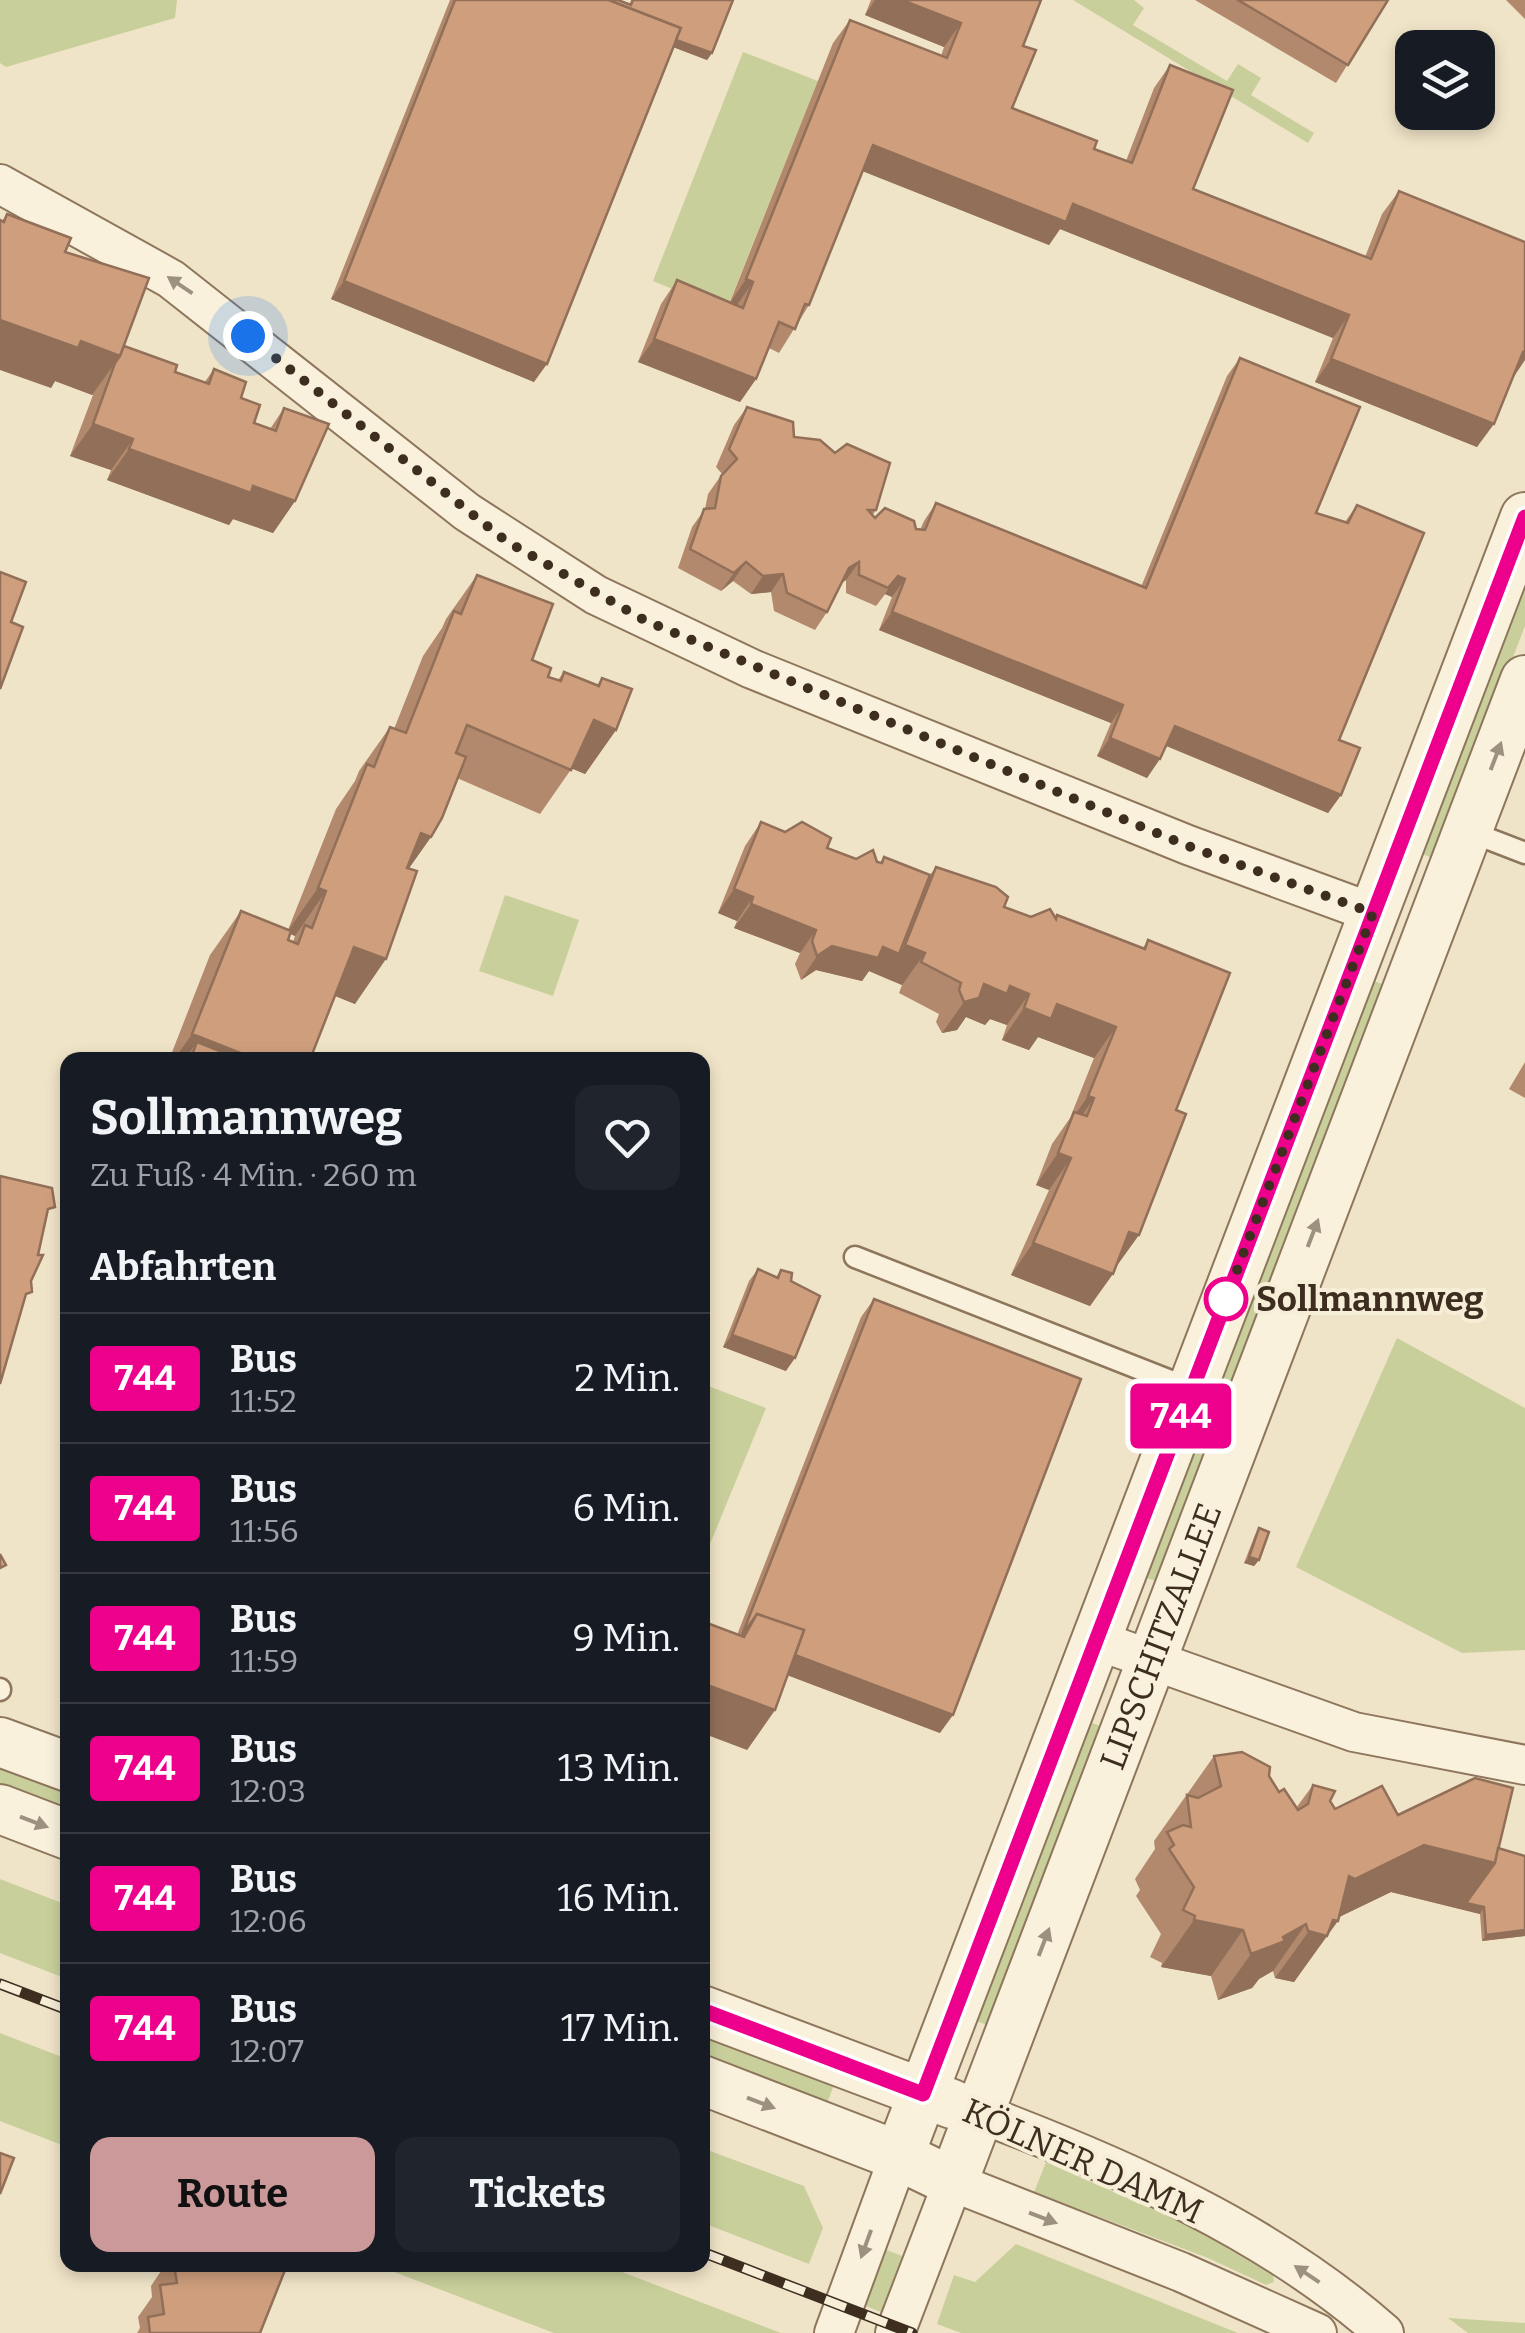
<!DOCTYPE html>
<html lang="de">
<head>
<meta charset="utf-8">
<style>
	:root { --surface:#171b24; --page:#20242c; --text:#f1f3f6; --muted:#9ea1a6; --line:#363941; --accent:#cc999b }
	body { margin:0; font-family:Bitter,serif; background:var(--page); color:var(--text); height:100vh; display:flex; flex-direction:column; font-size:38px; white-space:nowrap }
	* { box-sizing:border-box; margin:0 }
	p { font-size:32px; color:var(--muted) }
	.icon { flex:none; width:55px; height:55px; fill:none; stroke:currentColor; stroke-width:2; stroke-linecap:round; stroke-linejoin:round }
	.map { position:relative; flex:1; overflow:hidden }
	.panel { position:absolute; left:60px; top:1052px; width:650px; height:1220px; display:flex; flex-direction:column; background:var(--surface); border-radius:20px; box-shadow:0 5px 15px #0003 }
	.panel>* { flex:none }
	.badge { padding:0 20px; border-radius:8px; font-size:35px; line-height:65px }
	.tools { position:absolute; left:1395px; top:30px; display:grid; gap:20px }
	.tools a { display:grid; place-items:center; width:100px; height:100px; border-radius:20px; background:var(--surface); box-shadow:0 5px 15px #0003; font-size:50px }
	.you { position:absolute; width:50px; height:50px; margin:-25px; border:8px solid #fff; border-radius:50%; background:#1a73e8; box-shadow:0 0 0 15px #1a73e833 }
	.map>.badge { position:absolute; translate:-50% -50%; box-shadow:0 0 0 5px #fff }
	h2 { padding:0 30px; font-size:38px; line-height:90px }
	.round { display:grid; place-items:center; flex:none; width:105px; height:105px; border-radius:20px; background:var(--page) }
	.headline { display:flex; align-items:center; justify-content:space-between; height:170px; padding:0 30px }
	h1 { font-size:48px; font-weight:700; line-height:75px }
	.action { display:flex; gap:20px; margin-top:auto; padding:20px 30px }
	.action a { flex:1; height:115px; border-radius:20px; background:var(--accent); color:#111; font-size:40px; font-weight:700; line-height:115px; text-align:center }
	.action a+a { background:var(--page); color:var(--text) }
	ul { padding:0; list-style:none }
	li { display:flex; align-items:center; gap:30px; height:130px; padding:0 30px; border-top:2px solid var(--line) }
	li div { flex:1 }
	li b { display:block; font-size:38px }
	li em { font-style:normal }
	li .badge { min-width:110px; font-weight:700; text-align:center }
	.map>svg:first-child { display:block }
	.green { fill:#c9cf9b }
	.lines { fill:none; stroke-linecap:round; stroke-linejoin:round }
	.service-casing { stroke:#8d765c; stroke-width:25 }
	.minor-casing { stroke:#8d765c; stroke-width:42 }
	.tertiary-casing { stroke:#8d765c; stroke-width:52 }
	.service { stroke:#faf1dc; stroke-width:20 }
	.minor { stroke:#faf1dc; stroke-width:38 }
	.tertiary { stroke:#faf1dc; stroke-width:48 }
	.rail-casing { stroke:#3d2e20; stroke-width:11 }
	.rail { stroke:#f7eed8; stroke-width:8; stroke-dasharray:22; stroke-linecap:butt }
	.wall { fill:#b2896c; fill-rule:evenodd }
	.shaded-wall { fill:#916f58 }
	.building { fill:#cf9f7d; stroke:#916f58; stroke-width:2.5 }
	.oneway { fill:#9c907e }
	.line-casing { stroke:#fff; stroke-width:22 }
	.line { stroke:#ec008c; stroke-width:15 }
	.walk { stroke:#3d2e20; stroke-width:10; stroke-dasharray:0 18 }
	.stop-dot { fill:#fff; stroke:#ec008c; stroke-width:5 }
	.labels { text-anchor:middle; stroke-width:8; stroke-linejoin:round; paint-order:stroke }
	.stop-label { font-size:35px; font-weight:bold; fill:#3d2e20; stroke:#f7eed8; text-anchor:start }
	.street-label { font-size:35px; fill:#3d2e20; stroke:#f7eed8 }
</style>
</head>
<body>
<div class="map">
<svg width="1525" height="2333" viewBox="0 0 1525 2333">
	<rect width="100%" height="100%" fill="#f0e4c8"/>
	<g class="green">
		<polygon points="0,0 177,0 175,18 6,67 0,63"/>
		<polygon points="1073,0 1134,0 1144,8 1133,25 1227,81 1238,64 1261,78 1251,95 1314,133 1308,143"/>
		<polygon points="743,52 818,81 726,311 653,281"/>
		<polygon points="1525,571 1525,626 1435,859 1417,852"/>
		<polygon points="505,895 579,920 553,996 479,971"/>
		<polygon points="1369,979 1387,986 1159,1582 1141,1576"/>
		<polygon points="1397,1338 1525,1408 1525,1650 1462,1653 1296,1567"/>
		<polygon points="703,1384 766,1408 703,1561"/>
		<polygon points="1086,1721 1104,1727 989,2026 972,2019"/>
		<polygon points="0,1762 67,1788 67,1815 0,1789"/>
		<polygon points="0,1879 67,1905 67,1979 0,1953"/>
		<polygon points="702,2031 835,2082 826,2106 703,2058"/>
		<polygon points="0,2033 67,2059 67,2147 0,2121"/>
		<polygon points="702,2148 804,2186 823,2228 809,2264 703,2223"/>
		<polygon points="1046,2162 1184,2223 1273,2275 1274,2282 1266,2285 1208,2258 1034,2192"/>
		<polygon points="1016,2244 1238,2333 961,2333 937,2324 954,2275 975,2282"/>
		<polygon points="884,2249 902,2256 881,2312 863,2305"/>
		<polygon points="376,2265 604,2265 781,2333 554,2333"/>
		<polygon points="1448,2318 1525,2323 1525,2333 1468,2333"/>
	</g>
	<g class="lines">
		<defs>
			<g id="service">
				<polyline points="1468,831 1525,853"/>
				<polyline points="855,1257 1191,1389"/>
				<polyline points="0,1690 0,1689"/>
			</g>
			<g id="minor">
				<polyline points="0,184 171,279 467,512 596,595 752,669 1188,845 1373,913"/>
				<polyline points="1096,1640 1354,1732 1525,1765"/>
				<path d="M979,2113c143,54 290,118 405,220"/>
				<polyline points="834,2333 899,2156"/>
				<polyline points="895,2333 953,2182 1181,2272 1317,2333"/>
			</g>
			<g id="tertiary">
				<polyline points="0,1742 68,1767"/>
				<polyline points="0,1809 68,1835"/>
				<polyline points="702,2010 952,2104"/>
				<path id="s1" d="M702,2080l197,76 54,26 572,-1502"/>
				<polyline points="899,2156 1525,517"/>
			</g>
		</defs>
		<use href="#service" class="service-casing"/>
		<use href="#minor" class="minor-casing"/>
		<use href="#tertiary" class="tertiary-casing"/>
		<use href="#service" class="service"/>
		<use href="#minor" class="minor"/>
		<use href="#tertiary" class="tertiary"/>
		<defs>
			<g id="rail">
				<polyline points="0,1984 68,2010"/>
				<polyline points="702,2252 912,2333"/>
			</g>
		</defs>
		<use href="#rail" class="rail-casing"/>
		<use href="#rail" class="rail"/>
	</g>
	<g class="wall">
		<polygon points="450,0 618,0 630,4 631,0 733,0 712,53 707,60 674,47 534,382 331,299"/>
		<polygon points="871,0 1041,0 1023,46 1012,108 1094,149 1126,161 1154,88 1170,65 1193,189 1365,257 1382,214 1399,191 1512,378 1477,447 1315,382 1333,338 1060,229 1049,245 863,171 809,305 779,353 769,348 756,379 740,402 638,362 661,304 677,280 730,302 833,43 850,20 941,56 944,47 865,15"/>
		<polygon points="1195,0 1388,0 1336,83"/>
		<polygon points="1506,0 1525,0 1525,19"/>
		<polygon points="1449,112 1474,112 1473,114 1458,118"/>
		<polygon points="7,214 65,252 124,346 175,372 204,383 214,369 241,398 254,423 270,429 284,408 295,501 273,533 233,519 229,525 107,480 111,470 70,456 93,395 55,381 51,388 2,221"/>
		<polygon points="1240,358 1316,513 1345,522 1357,505 1339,740 1341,795 1328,813 1166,746 1147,778 1097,756 1111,723 879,630 892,597 885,594 876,606 846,593 846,580 842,583 827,612 815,630 774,611 771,592 751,594 733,581 721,591 678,568 692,527 705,509 708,494 722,474 716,467 734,425 747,407 794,437 876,510 872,516 875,518 920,530 924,521 936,503 1141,587 1227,376"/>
		<path d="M477,575l55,85 16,17 10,3 6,-8 33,13 5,-7 14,52 -31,44 -13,-6 -32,46 -83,-36 -26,59 -22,31 -54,136 -20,-8 -26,64h-140l41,-105 31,-44 47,19 48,-121 19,-28 4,-10 31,-44 4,2 29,-73 19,-28 4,-9zM290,934l5,2 -2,6 -5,-2z"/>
		<polygon points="761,822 856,859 880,863 884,857 930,875 936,867 1004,907 1031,917 1055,918 1143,948 1148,940 1176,1110 1116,1267 1090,1306 1011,1275 1049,1190 1036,1185 1052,1144 1070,1118 1094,1058 1038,1037 1029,1050 1002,1040 1007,1025 990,1019 985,1025 966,1017 957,1030 942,1033 936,1022 939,1014 899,993 902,985 869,971 862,981 816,970 801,980 795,964 800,953 734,928 737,921 718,913 745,846"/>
		<polygon points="1525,1062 1525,1098 1509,1089"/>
		<polygon points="758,1269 776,1277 781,1270 791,1281 786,1371 723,1347 749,1281"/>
		<polygon points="874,1299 940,1733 787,1675 775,1710 747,1750 737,1635 861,1317"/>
		<polygon points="1259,1528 1259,1560 1254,1566 1244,1563 1255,1535"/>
		<polygon points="1214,1756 1269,1776 1279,1792 1296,1808 1313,1785 1330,1801 1335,1809 1398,1815 1525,1856 1525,1936 1482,1941 1480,1914 1391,1892 1339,1917 1294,1982 1275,1978 1273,1971 1259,1979 1252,1988 1218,2000 1211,1976 1161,1967 1162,1963 1150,1957 1161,1934 1136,1896 1140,1890 1135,1879 1155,1849 1154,1841"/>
		<polygon points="165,2265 287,2265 260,2333 137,2333 140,2328 138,2317 152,2297 151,2286"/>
	</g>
	<g class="shaded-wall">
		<polygon points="875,0 902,0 961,23 944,47 865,15"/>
		<polygon points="592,8 712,53 707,60 588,15"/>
		<polygon points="1462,112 1474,112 1473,114 1458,118"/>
		<polygon points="873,145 1073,204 1349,315 1333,338 1060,229 1049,245 857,169"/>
		<polygon points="746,279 753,282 737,305 730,303"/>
		<polygon points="344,281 547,364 534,382 331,299"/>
		<polygon points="0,320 81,341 120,356 92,395 55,381 51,388 0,370"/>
		<polygon points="654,339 756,379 740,402 638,362"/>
		<polygon points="1523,352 1525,353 1525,360 1513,378"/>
		<polygon points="1331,359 1494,424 1477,447 1315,382"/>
		<polygon points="93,424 133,439 111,470 70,456"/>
		<polygon points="129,449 253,486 295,501 273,533 233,519 229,525 107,480"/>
		<polygon points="746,562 733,581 721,591 734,573"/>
		<polygon points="859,562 846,580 836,586 849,568"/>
		<polygon points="783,574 771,592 751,594 763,576"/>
		<polygon points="898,576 905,579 892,597 885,594 876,606"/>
		<polygon points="892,612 1123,705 1111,723 879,630"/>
		<polygon points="594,720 616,730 585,774 563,765"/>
		<polygon points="1175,726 1341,795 1328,813 1162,744"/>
		<polygon points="1110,738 1160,759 1147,778 1097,756"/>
		<polygon points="421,833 431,837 400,881"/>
		<polygon points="318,888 326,891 295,936 287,932"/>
		<polygon points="734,889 753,897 737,921 718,913"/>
		<polygon points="751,904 816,930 800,953 734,928"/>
		<polygon points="905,945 925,953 902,985 883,977"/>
		<polygon points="832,946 883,947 899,954 883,977 869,971 862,981 816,970 801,980 817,956"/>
		<polygon points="354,947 386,959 355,1004 323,991"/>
		<polygon points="984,984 1010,986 1029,994 1007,1025 990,1019 985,1025 966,1017 957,1030 942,1033 964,1002"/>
		<polygon points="1057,1004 1116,1027 1094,1058 1038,1037 1029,1050 1002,1040 1024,1008"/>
		<polygon points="192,1034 258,1060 190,1060 197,1042 184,1060 174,1060"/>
		<polygon points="1088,1096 1094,1098 1072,1130 1070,1122"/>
		<polygon points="1058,1153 1071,1158 1049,1190 1036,1185"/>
		<polygon points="1129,1232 1139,1235 1116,1267 1107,1263"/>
		<polygon points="1033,1243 1113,1274 1090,1306 1011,1275"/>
		<polygon points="732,1335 795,1358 786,1371 723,1347"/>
		<polygon points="1249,1557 1259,1560 1254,1566 1244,1563"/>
		<polygon points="744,1636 953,1715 940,1733 732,1654"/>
		<polygon points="707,1685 775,1710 747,1750 702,1733 702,1689"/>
		<polygon points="1424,1845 1495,1863 1484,1907 1480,1914 1391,1892 1333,1920 1338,1921 1294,1982 1275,1978 1349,1876"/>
		<polygon points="1194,1920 1243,1930 1211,1976 1161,1967"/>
		<polygon points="1306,1924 1273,1971 1259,1979 1252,1988 1218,2000 1251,1954"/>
		<polygon points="1525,1930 1525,1936 1482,1941 1486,1935"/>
	</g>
	<g class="building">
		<polygon points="455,0 609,0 681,28 547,364 344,281"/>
		<polygon points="609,0 618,0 631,5 633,0 733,0 712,53 676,40 681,28"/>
		<polygon points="902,0 1041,0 1023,46 1036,50 1012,108 1097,141 1094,149 1132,163 1170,65 1233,90 1193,189 1371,259 1399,191 1525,242 1525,353 1523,352 1494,424 1331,359 1349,315 1073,204 1066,222 873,145 809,305 805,304 795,329 779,322 756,379 654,339 677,280 743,308 753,282 746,279 850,20 947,58 961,23"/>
		<polygon points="1238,0 1388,0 1348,65"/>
		<polygon points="1478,75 1483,78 1487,93 1478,108"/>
		<polygon points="7,214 71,238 65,252 149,278 120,356 81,341 78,348 0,320 0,220 4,222"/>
		<polygon points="124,346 177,365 175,372 209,384 214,369 246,382 241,398 260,405 254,423 276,431 284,408 329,424 295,501 253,486 251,493 129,449 133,439 93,424 115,363 120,356"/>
		<polygon points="1240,358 1360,407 1316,513 1348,523 1357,505 1424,533 1339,740 1360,748 1341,795 1175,726 1160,759 1110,738 1123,705 892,612 905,579 898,576 888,588 859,575 859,562 849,568 827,612 787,593 783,574 763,576 746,562 734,573 690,549 704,509 715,508 721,476 737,459 729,449 747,407 793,422 794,437 820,440 835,453 847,444 890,463 876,510 868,510 875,518 885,508 914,521 916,529 925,530 936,503 1146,588"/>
		<polygon points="0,572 26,582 11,622 23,627 0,689"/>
		<polygon points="477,575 553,604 532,660 551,668 548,677 561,681 564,672 599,686 602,678 632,689 616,730 594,720 571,770 467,725 456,753 466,757 442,818 431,837 421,833 407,868 417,871 386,959 354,947 311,1057 303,1054 301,1060 258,1060 192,1034 241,911 291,931 288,940 298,944 305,925 312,928 326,891 318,888 367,764 374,767 390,727 406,733 454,611 461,614"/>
		<polygon points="761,822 785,832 802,822 831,838 827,848 856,859 873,850 877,862 882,863 884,857 930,875 899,954 883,947 878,958 832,946 817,956 812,941 816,930 751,904 753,897 734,889"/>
		<polygon points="936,867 996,887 1008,897 1004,907 1031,917 1050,909 1056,919 1057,915 1145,949 1148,940 1230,973 1176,1110 1186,1114 1139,1235 1129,1232 1113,1274 1033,1243 1071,1158 1058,1153 1074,1112 1087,1116 1094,1098 1088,1096 1116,1027 1057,1004 1051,1019 1024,1008 1029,994 1010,986 1007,994 984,984 979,998 964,1002 959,990 961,983 921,962 925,953 905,945"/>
		<polygon points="197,1042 243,1060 190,1060"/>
		<polygon points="0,1176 52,1188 55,1207 48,1209 38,1255 43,1255 31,1281 32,1292 26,1294 0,1384"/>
		<polygon points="758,1269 778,1278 781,1270 792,1273 791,1281 820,1296 795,1358 732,1335"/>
		<polygon points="874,1299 1081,1379 953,1715 795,1655 804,1630 757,1614 742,1635"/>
		<polygon points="1259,1528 1269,1532 1259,1560 1249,1557"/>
		<polygon points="0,1554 6,1565 0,1568"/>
		<polygon points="757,1614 804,1630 775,1710 707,1685 702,1689 702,1621 744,1637"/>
		<polygon points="1242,1752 1270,1767 1269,1776 1279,1792 1284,1789 1298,1810 1308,1804 1313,1785 1335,1791 1330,1801 1335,1809 1382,1786 1398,1815 1475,1778 1513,1788 1495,1863 1424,1845 1355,1879 1349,1876 1338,1921 1333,1920 1327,1936 1308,1931 1306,1924 1283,1937 1285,1941 1251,1954 1243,1930 1194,1920 1195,1916 1183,1910 1194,1887 1169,1849 1174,1845 1167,1832 1183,1825 1191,1827 1187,1795 1198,1798 1221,1786 1214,1756"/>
		<polygon points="1498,1848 1525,1856 1525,1930 1486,1935 1484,1907 1466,1903 1495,1863"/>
		<polygon points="0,2153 14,2158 0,2194"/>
		<polygon points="174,2265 287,2265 260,2333 150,2333 148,2317 164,2314 160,2285 177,2283"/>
	</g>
	<defs><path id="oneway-solid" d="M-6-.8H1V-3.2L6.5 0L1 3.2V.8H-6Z" transform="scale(2.5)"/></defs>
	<g class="oneway">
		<use href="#oneway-solid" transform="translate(180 285) rotate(-146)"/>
		<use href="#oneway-solid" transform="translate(1496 756) rotate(-69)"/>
		<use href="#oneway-solid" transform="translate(1313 1233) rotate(-69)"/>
		<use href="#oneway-solid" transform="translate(34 1822) rotate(21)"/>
		<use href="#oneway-solid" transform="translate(1044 1942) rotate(-69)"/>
		<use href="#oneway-solid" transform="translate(761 2103) rotate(21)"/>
		<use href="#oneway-solid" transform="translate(1043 2218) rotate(21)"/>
		<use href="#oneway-solid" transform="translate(866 2244) rotate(110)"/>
		<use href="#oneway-solid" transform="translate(1307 2274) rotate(-146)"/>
	</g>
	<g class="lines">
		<defs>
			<polyline id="line" points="702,2010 923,2094 1525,517"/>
		</defs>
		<use href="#line" class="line-casing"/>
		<use href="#line" class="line"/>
		<polyline class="walk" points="248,336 506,541 646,621 1188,846 1373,913 1226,1299"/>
	</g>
	<circle class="stop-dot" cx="1226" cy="1299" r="20"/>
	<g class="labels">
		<g class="stop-label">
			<text x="1256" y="1311">Sollmannweg</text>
		</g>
		<g class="street-label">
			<text dy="12" stroke="none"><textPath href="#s1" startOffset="855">LIPSCHITZALLEE</textPath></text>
			<text transform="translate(1083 2161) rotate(24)" y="12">KÖLNER DAMM</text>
		</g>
	</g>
</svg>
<div class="tools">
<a><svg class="icon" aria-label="layers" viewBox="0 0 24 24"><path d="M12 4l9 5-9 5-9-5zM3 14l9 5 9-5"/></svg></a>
</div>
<div class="you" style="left:248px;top:336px"></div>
<b class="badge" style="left:1181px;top:1416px;background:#ec008c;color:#fff">744</b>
<section class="panel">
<div class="headline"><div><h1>Sollmannweg</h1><p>Zu Fuß · 4 Min. · 260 m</p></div><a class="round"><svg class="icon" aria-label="heart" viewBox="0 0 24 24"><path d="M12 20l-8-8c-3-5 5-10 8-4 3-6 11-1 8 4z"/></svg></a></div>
<h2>Abfahrten</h2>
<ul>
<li><span class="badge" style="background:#ec008c;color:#fff">744</span><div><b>Bus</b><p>11:52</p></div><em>2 Min.</em></li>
<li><span class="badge" style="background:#ec008c;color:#fff">744</span><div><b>Bus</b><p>11:56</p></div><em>6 Min.</em></li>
<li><span class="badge" style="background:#ec008c;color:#fff">744</span><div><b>Bus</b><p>11:59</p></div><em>9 Min.</em></li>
<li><span class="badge" style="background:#ec008c;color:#fff">744</span><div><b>Bus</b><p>12:03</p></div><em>13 Min.</em></li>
<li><span class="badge" style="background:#ec008c;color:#fff">744</span><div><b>Bus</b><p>12:06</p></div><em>16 Min.</em></li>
<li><span class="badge" style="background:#ec008c;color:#fff">744</span><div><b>Bus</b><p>12:07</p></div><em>17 Min.</em></li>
</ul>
<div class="action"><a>Route</a><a>Tickets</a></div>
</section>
</div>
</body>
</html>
